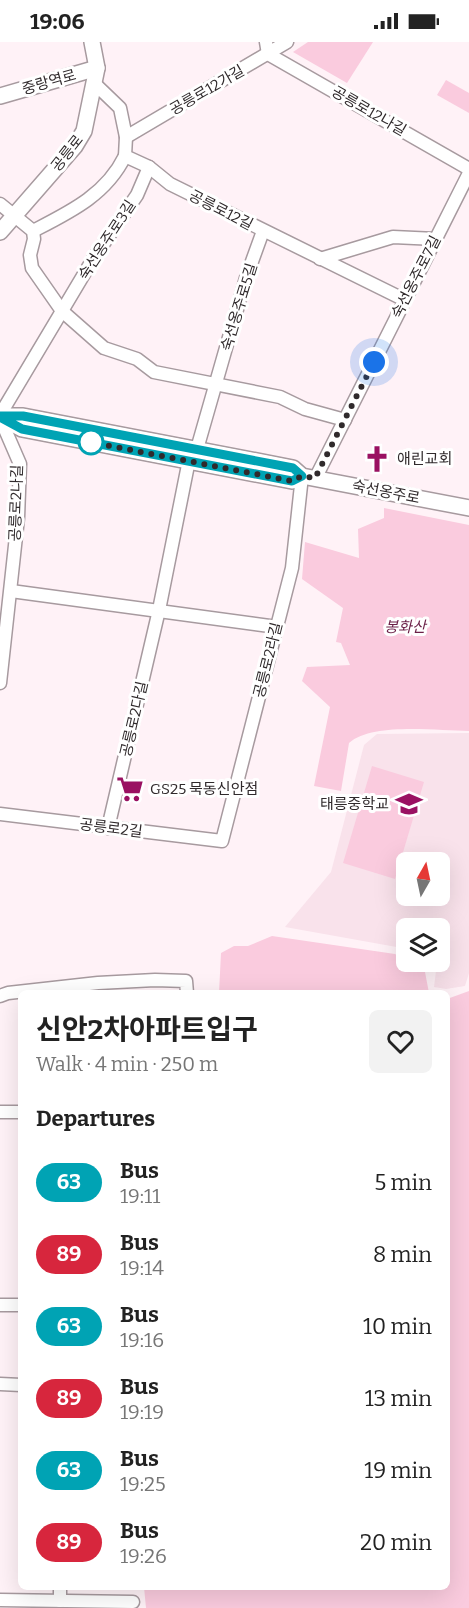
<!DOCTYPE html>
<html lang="en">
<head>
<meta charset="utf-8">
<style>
	:root { --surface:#fff; --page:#f2f2f2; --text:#222; --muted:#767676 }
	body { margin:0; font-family:Bitter,"Noto Sans KR",serif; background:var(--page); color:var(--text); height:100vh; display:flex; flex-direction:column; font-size:22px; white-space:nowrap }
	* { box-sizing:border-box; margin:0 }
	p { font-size:20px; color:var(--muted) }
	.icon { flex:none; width:33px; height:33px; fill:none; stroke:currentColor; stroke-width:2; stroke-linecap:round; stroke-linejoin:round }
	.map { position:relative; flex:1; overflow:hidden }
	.side { position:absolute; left:18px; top:948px; width:432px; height:600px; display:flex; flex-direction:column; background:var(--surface); border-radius:9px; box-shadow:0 6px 24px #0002 }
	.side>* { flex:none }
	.badge { padding:0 12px; border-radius:20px; font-size:21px; line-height:39px }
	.needle { width:39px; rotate:9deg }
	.tools { position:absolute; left:396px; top:810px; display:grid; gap:12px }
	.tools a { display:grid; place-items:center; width:54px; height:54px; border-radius:9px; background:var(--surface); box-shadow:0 6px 24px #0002; font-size:30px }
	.you { position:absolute; width:30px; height:30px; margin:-15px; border:4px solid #fff; border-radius:50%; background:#1a73e8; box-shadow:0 0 0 9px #1a73e833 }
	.map>.badge { position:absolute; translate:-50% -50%; box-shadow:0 0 0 3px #fff }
	h2 { padding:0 18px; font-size:22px; line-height:54px }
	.round { display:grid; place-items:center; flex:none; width:63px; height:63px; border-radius:9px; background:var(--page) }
	.summary { display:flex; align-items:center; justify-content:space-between; height:102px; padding:0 18px }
	h1 { font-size:28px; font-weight:700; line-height:45px }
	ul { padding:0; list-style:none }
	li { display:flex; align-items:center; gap:18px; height:72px; padding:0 18px }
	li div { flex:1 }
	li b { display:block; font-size:22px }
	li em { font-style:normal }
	li .badge { min-width:66px; font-weight:700; text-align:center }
	.status { display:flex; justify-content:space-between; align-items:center; height:42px; padding:0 30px; background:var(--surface); direction:ltr }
	.status svg { height:16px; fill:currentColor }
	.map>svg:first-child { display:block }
	.built { fill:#f9e2eb; fill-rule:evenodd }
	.green { fill:#facbde }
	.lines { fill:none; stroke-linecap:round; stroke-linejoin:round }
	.minor-casing { stroke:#a79a9f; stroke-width:15 }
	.tertiary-casing { stroke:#a79a9f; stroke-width:18 }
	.minor { stroke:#fff; stroke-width:12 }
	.tertiary { stroke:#fff; stroke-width:15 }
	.line-casing { stroke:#fff; stroke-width:14 }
	.line { stroke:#00a3b4; stroke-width:9 }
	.walk { stroke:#302a2c; stroke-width:6; stroke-dasharray:0 10.8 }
	.stop-dot { fill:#fff; stroke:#00a3b4; stroke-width:3 }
	.labels { text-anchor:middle; stroke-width:6; stroke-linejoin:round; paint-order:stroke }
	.street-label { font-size:15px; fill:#302a2c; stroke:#fff }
	.poi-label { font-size:15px; fill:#302a2c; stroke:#fff; text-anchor:start }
	.park-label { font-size:15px; font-style:italic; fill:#6b1f47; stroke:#fff }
</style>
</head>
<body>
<div class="status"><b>19:06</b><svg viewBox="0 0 49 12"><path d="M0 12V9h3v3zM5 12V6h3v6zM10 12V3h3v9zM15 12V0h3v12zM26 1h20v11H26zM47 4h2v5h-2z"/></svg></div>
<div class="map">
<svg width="469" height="1566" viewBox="0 0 469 1566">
	<rect width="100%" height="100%" fill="#fff2f7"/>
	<path class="built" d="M469,691v240l-4,13 -19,3 -12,-2 2,-16 -14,-9h18v-34h-34v23l-4,-3 -117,-21 46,-55 33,-127 13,-11zM406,820h34v34h-34z"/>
	<g class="green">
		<polygon points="308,0 373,0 347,41 293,10"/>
		<polygon points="446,38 469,51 469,71 437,53"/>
		<path d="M384,466l85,17v206c-32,0 -96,-9 -120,12l-8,48 -27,-5 16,-79 -28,-26 5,-14 43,-2 -9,-22 -5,-1 7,-34 -41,-29 3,-37 54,16 -1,-29 26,-11z"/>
		<polygon points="372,724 424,740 395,837 343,821"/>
		<polygon points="272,894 395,912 425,930 429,951 219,951 221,911 234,904 248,904"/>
		<polygon points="469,949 469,1566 146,1566 144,1545 447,1545 447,957"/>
	</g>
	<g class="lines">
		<defs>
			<g id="minor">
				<polyline points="266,0 268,12 469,127"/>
				<polyline points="94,41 120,66 126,95 125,114 149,125 170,142 405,258"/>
				<polyline points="126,95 287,0"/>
				<polyline points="0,162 33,189 34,197 30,213 32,226 62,269 104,306 137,317 154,330 280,355 305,367 345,378"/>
				<path d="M33,189c37,-19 73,-36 92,-75"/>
				<polyline points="320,217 393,195 436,197"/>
				<polyline points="0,373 93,217 137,153 149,125"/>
				<polyline points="0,376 20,422 18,476 0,641"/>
				<polyline points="197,407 246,236 263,189"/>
				<polyline points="315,437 469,131"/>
				<polyline points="11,549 277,585"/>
				<polyline points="0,772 222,799 292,526 302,434"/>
				<polyline points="108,786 159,568 189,418"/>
				<polyline points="0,954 8,951 98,941 155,938 186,939 187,951"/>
				<polyline points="0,1070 21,1070"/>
				<polyline points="0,1263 21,1263"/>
				<polyline points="0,1342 21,1343"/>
				<polyline points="60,1545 60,1559"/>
				<polyline points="0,1558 133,1560"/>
			</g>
			<g id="tertiary">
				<polyline points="0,54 97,26"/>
				<polyline points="0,190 75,104 84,89 97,26 92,0"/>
				<polyline points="0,374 23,374 293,426 302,434 469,466"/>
				<polyline points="0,375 22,387 292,439 302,434"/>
			</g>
		</defs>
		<use href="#minor" class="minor-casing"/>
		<use href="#tertiary" class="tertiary-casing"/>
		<use href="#minor" class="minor"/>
		<use href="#tertiary" class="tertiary"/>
	</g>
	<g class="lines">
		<defs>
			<polyline id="line" points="0,374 23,374 293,426 302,434 292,439 22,387 0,375"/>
		</defs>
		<use href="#line" class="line-casing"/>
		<use href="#line" class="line"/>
		<polyline class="walk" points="91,400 84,399 292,439 302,434 315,436 374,320"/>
	</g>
	<defs>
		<symbol id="church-bare" viewBox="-9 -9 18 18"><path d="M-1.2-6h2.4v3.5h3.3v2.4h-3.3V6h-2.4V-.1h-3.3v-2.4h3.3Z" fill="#9a1162" stroke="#fff" stroke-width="2.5" paint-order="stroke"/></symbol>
		<symbol id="supermarket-bare" viewBox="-9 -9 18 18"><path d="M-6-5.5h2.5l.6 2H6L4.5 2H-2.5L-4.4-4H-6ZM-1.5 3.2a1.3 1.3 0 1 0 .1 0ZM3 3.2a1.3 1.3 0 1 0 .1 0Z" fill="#9a1162" stroke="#fff" stroke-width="2.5" paint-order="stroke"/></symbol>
		<symbol id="school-bare" viewBox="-9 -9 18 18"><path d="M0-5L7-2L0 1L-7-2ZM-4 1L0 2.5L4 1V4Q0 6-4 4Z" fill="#9a1162" stroke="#fff" stroke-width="2.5" paint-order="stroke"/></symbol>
	</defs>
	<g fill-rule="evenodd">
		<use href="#church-bare" x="358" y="398" width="38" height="38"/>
		<use href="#supermarket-bare" x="111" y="728" width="38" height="38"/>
		<use href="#school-bare" x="390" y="743" width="38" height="38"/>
	</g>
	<circle class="stop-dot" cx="91" cy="400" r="12"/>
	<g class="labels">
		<g class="street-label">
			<text transform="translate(49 40) rotate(-16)" y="5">중랑역로</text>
			<text transform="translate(207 48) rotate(-30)" y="5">공릉로12가길</text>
			<text transform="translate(369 69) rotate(30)" y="5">공릉로12나길</text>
			<text transform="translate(67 111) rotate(-52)" y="5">공릉로</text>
			<text transform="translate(221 168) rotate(27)" y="5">공릉로12길</text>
			<text transform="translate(107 198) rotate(-57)" y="5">숙선옹주로3길</text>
			<text transform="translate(416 235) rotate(-63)" y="5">숙선옹주로7길</text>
			<text transform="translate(239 265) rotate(-73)" y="5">숙선옹주로5길</text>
			<text transform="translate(386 450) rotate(11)" y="5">숙선옹주로</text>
			<text transform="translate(16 461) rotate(-88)" y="5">공릉로2나길</text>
			<text transform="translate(268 618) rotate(-76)" y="5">공릉로2라길</text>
			<text transform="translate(134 677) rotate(-77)" y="5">공릉로2다길</text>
			<text transform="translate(111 786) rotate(7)" y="5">공릉로2길</text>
		</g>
		<g class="poi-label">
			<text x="397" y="422">애린교회</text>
			<text x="150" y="752">GS25 묵동신안점</text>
			<text x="389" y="767" text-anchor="end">태릉중학교</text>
		</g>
		<g class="park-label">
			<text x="405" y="590">봉화산</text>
		</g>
	</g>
</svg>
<div class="tools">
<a><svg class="needle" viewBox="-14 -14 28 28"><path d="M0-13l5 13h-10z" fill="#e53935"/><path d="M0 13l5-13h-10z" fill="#767676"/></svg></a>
<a><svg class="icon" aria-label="layers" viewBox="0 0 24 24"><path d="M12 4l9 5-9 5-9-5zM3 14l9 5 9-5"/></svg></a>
</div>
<div class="you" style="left:374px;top:320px"></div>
<section class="side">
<div class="summary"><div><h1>신안2차아파트입구</h1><p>Walk · 4 min · 250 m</p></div><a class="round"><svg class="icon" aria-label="heart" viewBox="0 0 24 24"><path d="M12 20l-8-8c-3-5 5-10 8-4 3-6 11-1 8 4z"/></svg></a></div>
<h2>Departures</h2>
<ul>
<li><span class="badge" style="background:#00a3b4;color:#fff">63</span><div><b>Bus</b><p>19:11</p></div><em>5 min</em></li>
<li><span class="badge" style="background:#d7263d;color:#fff">89</span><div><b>Bus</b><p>19:14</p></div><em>8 min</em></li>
<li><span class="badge" style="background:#00a3b4;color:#fff">63</span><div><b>Bus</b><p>19:16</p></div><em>10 min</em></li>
<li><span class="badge" style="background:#d7263d;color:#fff">89</span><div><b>Bus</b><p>19:19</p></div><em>13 min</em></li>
<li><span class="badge" style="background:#00a3b4;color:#fff">63</span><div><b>Bus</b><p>19:25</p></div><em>19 min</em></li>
<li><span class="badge" style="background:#d7263d;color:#fff">89</span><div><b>Bus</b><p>19:26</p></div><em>20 min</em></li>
</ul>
</section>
</div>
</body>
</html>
